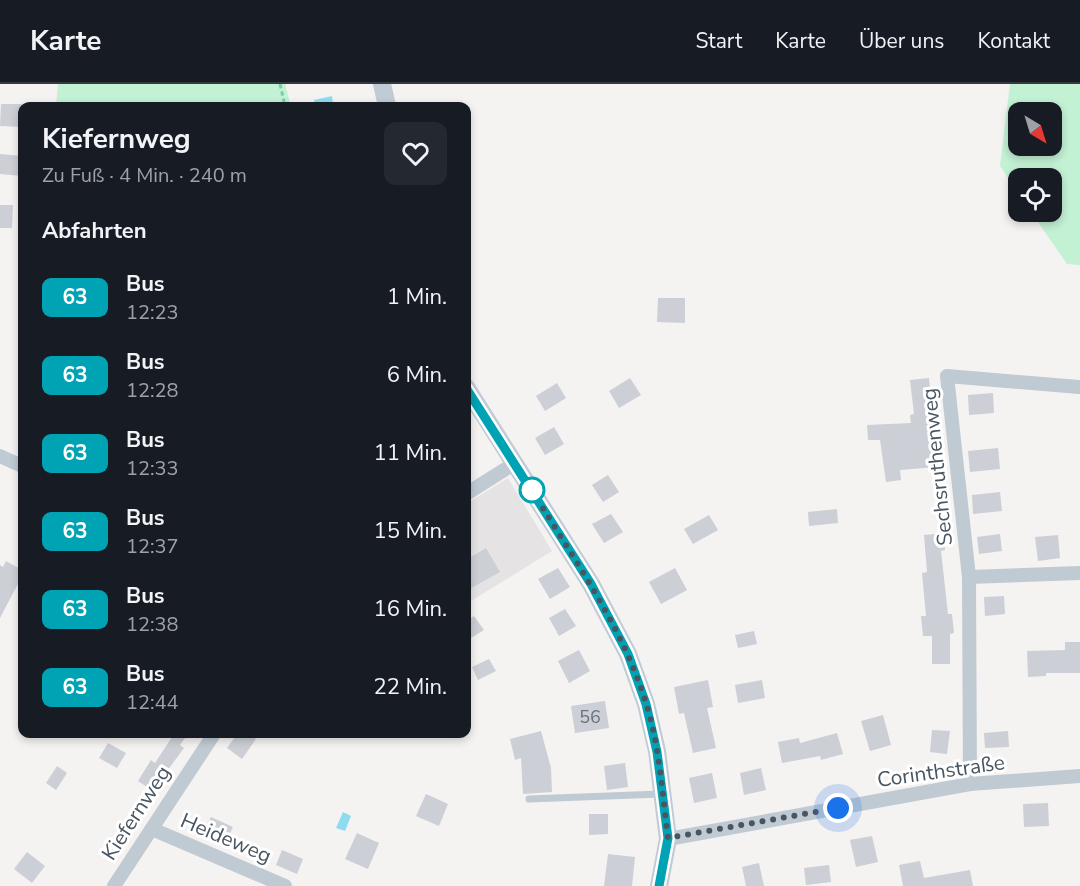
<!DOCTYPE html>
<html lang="de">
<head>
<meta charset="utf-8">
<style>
	:root { --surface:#171b24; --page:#242831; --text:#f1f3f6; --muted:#9ea1a6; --line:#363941 }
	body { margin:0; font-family:"Nunito Sans",sans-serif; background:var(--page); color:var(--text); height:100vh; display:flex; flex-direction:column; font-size:22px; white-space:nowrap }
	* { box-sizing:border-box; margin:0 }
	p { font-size:20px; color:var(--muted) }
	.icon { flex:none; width:33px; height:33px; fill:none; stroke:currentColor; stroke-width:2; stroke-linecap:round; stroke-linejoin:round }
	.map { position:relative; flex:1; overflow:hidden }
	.drawer { position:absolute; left:18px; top:18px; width:453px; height:636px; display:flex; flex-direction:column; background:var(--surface); border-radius:12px; box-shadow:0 3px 9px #0003 }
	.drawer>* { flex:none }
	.badge { padding:0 12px; border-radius:9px; font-size:21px; line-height:39px }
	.needle { width:39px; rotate:142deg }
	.tools { position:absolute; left:1008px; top:18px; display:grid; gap:12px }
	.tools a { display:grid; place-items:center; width:54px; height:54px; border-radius:12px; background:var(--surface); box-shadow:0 3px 9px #0003; font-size:30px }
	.you { position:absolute; width:30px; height:30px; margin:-15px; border:4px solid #fff; border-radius:50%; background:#1a73e8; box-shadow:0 0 0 9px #1a73e833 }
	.map>.badge { position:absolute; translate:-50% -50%; box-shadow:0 0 0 3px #fff }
	h2 { padding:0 24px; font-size:22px; line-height:54px }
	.round { display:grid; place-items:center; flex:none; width:63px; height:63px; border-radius:12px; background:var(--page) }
	.overview { display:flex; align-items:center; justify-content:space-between; height:102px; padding:0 24px }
	h1 { font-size:28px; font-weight:700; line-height:45px }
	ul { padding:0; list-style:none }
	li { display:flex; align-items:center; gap:18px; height:78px; padding:0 24px }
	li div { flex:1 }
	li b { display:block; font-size:22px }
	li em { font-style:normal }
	li .badge { min-width:66px; font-weight:700; text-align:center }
	header { display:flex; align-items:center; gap:36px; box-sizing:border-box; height:84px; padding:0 30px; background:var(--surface); border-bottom:2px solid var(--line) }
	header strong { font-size:28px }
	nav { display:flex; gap:33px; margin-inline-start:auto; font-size:21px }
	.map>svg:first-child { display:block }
	.education { fill:#e6e3e4 }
	.green { fill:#c2f1d4; fill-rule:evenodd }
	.water { fill:#8edbef }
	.building { fill:#cccfd5 }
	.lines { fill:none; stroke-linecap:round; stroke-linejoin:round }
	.path { stroke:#78d1a5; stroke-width:3; stroke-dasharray:4.5 3; stroke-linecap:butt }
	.lane { stroke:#c0cad2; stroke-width:7 }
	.street { stroke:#c0cad2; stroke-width:14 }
	.secondary { stroke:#c0cbd6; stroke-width:18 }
	.line-casing { stroke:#fff; stroke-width:14 }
	.line { stroke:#00a3b4; stroke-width:9 }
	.walk { stroke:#495661; stroke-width:6; stroke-dasharray:0 10.8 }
	.stop-dot { fill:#fff; stroke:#00a3b4; stroke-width:3 }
	.labels { text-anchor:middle; stroke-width:6; stroke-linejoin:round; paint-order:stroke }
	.number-label { font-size:18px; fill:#6a747e }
	.street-label { font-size:21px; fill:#495661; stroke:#fff }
</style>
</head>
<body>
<header>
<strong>Karte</strong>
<nav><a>Start</a><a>Karte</a><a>Über uns</a><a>Kontakt</a></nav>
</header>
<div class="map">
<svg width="1080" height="802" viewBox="0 0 1080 802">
	<rect width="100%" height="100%" fill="#f5f2f2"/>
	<polygon class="education" points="508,394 552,467 471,517 466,508 466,420"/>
	<g class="green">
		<polygon points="58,0 285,0 291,22 56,22"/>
		<path d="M1010,0h70v181l-13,-1 -36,-52h21v-34h-34v15l-18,-27zM1018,28h34v34h-34z"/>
	</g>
	<g class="water">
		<polygon points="332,12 333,20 315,22 314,16"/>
		<polygon points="343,728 351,732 345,747 336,744"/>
	</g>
	<g class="building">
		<polygon points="1,20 22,20 21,43 0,42"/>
		<polygon points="0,70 22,72 22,92 0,90"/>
		<polygon points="0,121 13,121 12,144 0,144"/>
		<polygon points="658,214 685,214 685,239 657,238"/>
		<polygon points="630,294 641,311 619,324 609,307"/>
		<polygon points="929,294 937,383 900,386 901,396 886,398 880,356 868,356 867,341 911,339 910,331 914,330 910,296"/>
		<polygon points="557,299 566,314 545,327 536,312"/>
		<polygon points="993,309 994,329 969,331 968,311"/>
		<polygon points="554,343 564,360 545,371 535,354"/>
		<polygon points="998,364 1000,385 970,388 968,367"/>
		<polygon points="608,391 619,408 603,418 592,401"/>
		<polygon points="1000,408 1002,427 973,430 972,411"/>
		<polygon points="837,425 838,439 809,442 808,428"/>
		<polygon points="611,430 623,448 604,459 592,440"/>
		<polygon points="709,431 718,446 693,460 684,445"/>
		<polygon points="944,449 945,466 941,467 948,530 952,530 954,549 950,550 950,580 932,580 932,552 923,552 921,532 926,532 922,489 927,488 924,451"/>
		<polygon points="1000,450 1002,467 979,470 977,453"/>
		<polygon points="1058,451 1060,474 1038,477 1035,453"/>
		<polygon points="486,464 500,488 466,507 466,476"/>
		<polygon points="6,477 22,486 22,492 0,534 0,481 3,483"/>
		<polygon points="558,484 570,503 550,515 538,495"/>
		<polygon points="675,484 687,506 661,520 649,498"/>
		<polygon points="1004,512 1005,530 985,532 984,513"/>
		<polygon points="565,525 576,542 559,552 549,534"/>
		<polygon points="474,532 484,546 466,557 466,537"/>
		<polygon points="754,547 757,560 738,564 735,551"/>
		<polygon points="1065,558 1080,558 1080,589 1046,589 1046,592 1028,593 1027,567 1065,566"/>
		<polygon points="579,566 590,587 569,599 558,577"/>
		<polygon points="489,575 496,587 478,596 472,583"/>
		<polygon points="708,596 713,623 707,624 716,664 693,669 684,629 679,630 674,603"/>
		<polygon points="762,596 765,614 738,619 735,601"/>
		<polygon points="605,617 609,644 575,649 571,622"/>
		<polygon points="883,631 891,661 870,667 861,637"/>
		<polygon points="932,646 950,647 947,670 930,668"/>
		<polygon points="541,647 551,684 552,708 523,710 521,674 515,676 510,655"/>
		<polygon points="1008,647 1009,663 985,664 984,649"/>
		<polygon points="837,649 843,670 821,676 820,672 782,679 778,658 799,654 800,659"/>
		<polygon points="174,650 188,650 180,661 184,664 167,687 169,688 156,709 138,697 151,676 155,679"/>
		<polygon points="237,650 248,650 256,655 242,675 227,664"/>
		<polygon points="108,659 126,669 117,684 99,674"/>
		<polygon points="625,679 628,703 607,706 604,682"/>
		<polygon points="57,682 67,689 56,706 46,699"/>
		<polygon points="761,684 766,706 744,711 740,689"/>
		<polygon points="712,689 717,714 694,719 689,694"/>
		<polygon points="426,710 448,720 439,742 416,732"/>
		<polygon points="1048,719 1049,742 1024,743 1023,720"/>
		<polygon points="589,730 608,730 608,750 589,751"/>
		<polygon points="211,733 233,743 225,760 203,750"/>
		<polygon points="357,749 379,759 368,785 345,775"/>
		<polygon points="872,752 878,778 856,783 850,756"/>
		<polygon points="282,766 303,775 297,790 276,781"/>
		<polygon points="27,768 45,782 32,799 14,785"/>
		<polygon points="608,770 635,773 632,802 604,802"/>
		<polygon points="920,777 924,794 970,786 973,802 903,802 899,781"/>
		<polygon points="759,779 764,802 746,802 742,783"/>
		<polygon points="829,781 831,798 806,801 804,784"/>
	</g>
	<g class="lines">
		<polyline class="path" points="280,0 285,22"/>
		<polyline class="lane" points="529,715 661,710"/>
		<g class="street">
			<polyline points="0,372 22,382"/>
			<polyline points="466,410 515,379"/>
			<polyline points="969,493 1080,489"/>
			<polyline points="970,700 969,493 947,292 1079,303"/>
			<polyline points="152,745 285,802"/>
			<polyline points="668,755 970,700 1080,692"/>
			<polyline points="114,802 214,650"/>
		</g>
		<g class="secondary">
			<polyline points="382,0 387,22"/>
			<polyline points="466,303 591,500 628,570 646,620 657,667 668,755 659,802"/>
		</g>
	</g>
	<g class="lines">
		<defs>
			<polyline id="line" points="466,304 591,500 628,570 646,620 657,668 668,754 659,802"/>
		</defs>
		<use href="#line" class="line-casing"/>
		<use href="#line" class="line"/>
		<path class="walk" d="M532,406c41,69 90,135 114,213 14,44 16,90 22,135l170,-30"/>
	</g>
	<circle class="stop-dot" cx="532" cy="406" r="12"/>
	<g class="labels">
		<g class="number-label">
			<text x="590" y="639">56</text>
		</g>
		<g class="street-label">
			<text transform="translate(937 383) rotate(-96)" y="7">Sechsruthenweg</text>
			<text transform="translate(941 687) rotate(-8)" y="7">Corinthstraße</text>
			<text transform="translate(136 729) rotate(-57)" y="7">Kiefernweg</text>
			<text transform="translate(226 754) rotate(23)" y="7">Heideweg</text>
		</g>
	</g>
</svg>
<div class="tools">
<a><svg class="needle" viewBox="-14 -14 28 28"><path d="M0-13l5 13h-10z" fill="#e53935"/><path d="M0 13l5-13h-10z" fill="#9ea1a6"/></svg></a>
<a><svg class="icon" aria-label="locate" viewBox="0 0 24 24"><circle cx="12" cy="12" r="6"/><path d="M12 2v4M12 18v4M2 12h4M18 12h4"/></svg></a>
</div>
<div class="you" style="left:838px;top:724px"></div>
<section class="drawer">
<div class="overview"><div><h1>Kiefernweg</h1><p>Zu Fuß · 4 Min. · 240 m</p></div><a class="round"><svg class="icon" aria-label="heart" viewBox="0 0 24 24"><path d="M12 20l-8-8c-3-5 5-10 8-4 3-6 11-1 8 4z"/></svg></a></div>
<h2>Abfahrten</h2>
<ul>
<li><span class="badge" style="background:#00a3b4;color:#fff">63</span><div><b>Bus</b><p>12:23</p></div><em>1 Min.</em></li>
<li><span class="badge" style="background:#00a3b4;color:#fff">63</span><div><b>Bus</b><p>12:28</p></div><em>6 Min.</em></li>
<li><span class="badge" style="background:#00a3b4;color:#fff">63</span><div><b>Bus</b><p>12:33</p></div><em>11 Min.</em></li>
<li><span class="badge" style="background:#00a3b4;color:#fff">63</span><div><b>Bus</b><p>12:37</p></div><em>15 Min.</em></li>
<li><span class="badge" style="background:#00a3b4;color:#fff">63</span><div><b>Bus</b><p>12:38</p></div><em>16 Min.</em></li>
<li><span class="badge" style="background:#00a3b4;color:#fff">63</span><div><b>Bus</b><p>12:44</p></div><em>22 Min.</em></li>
</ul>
</section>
</div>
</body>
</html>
